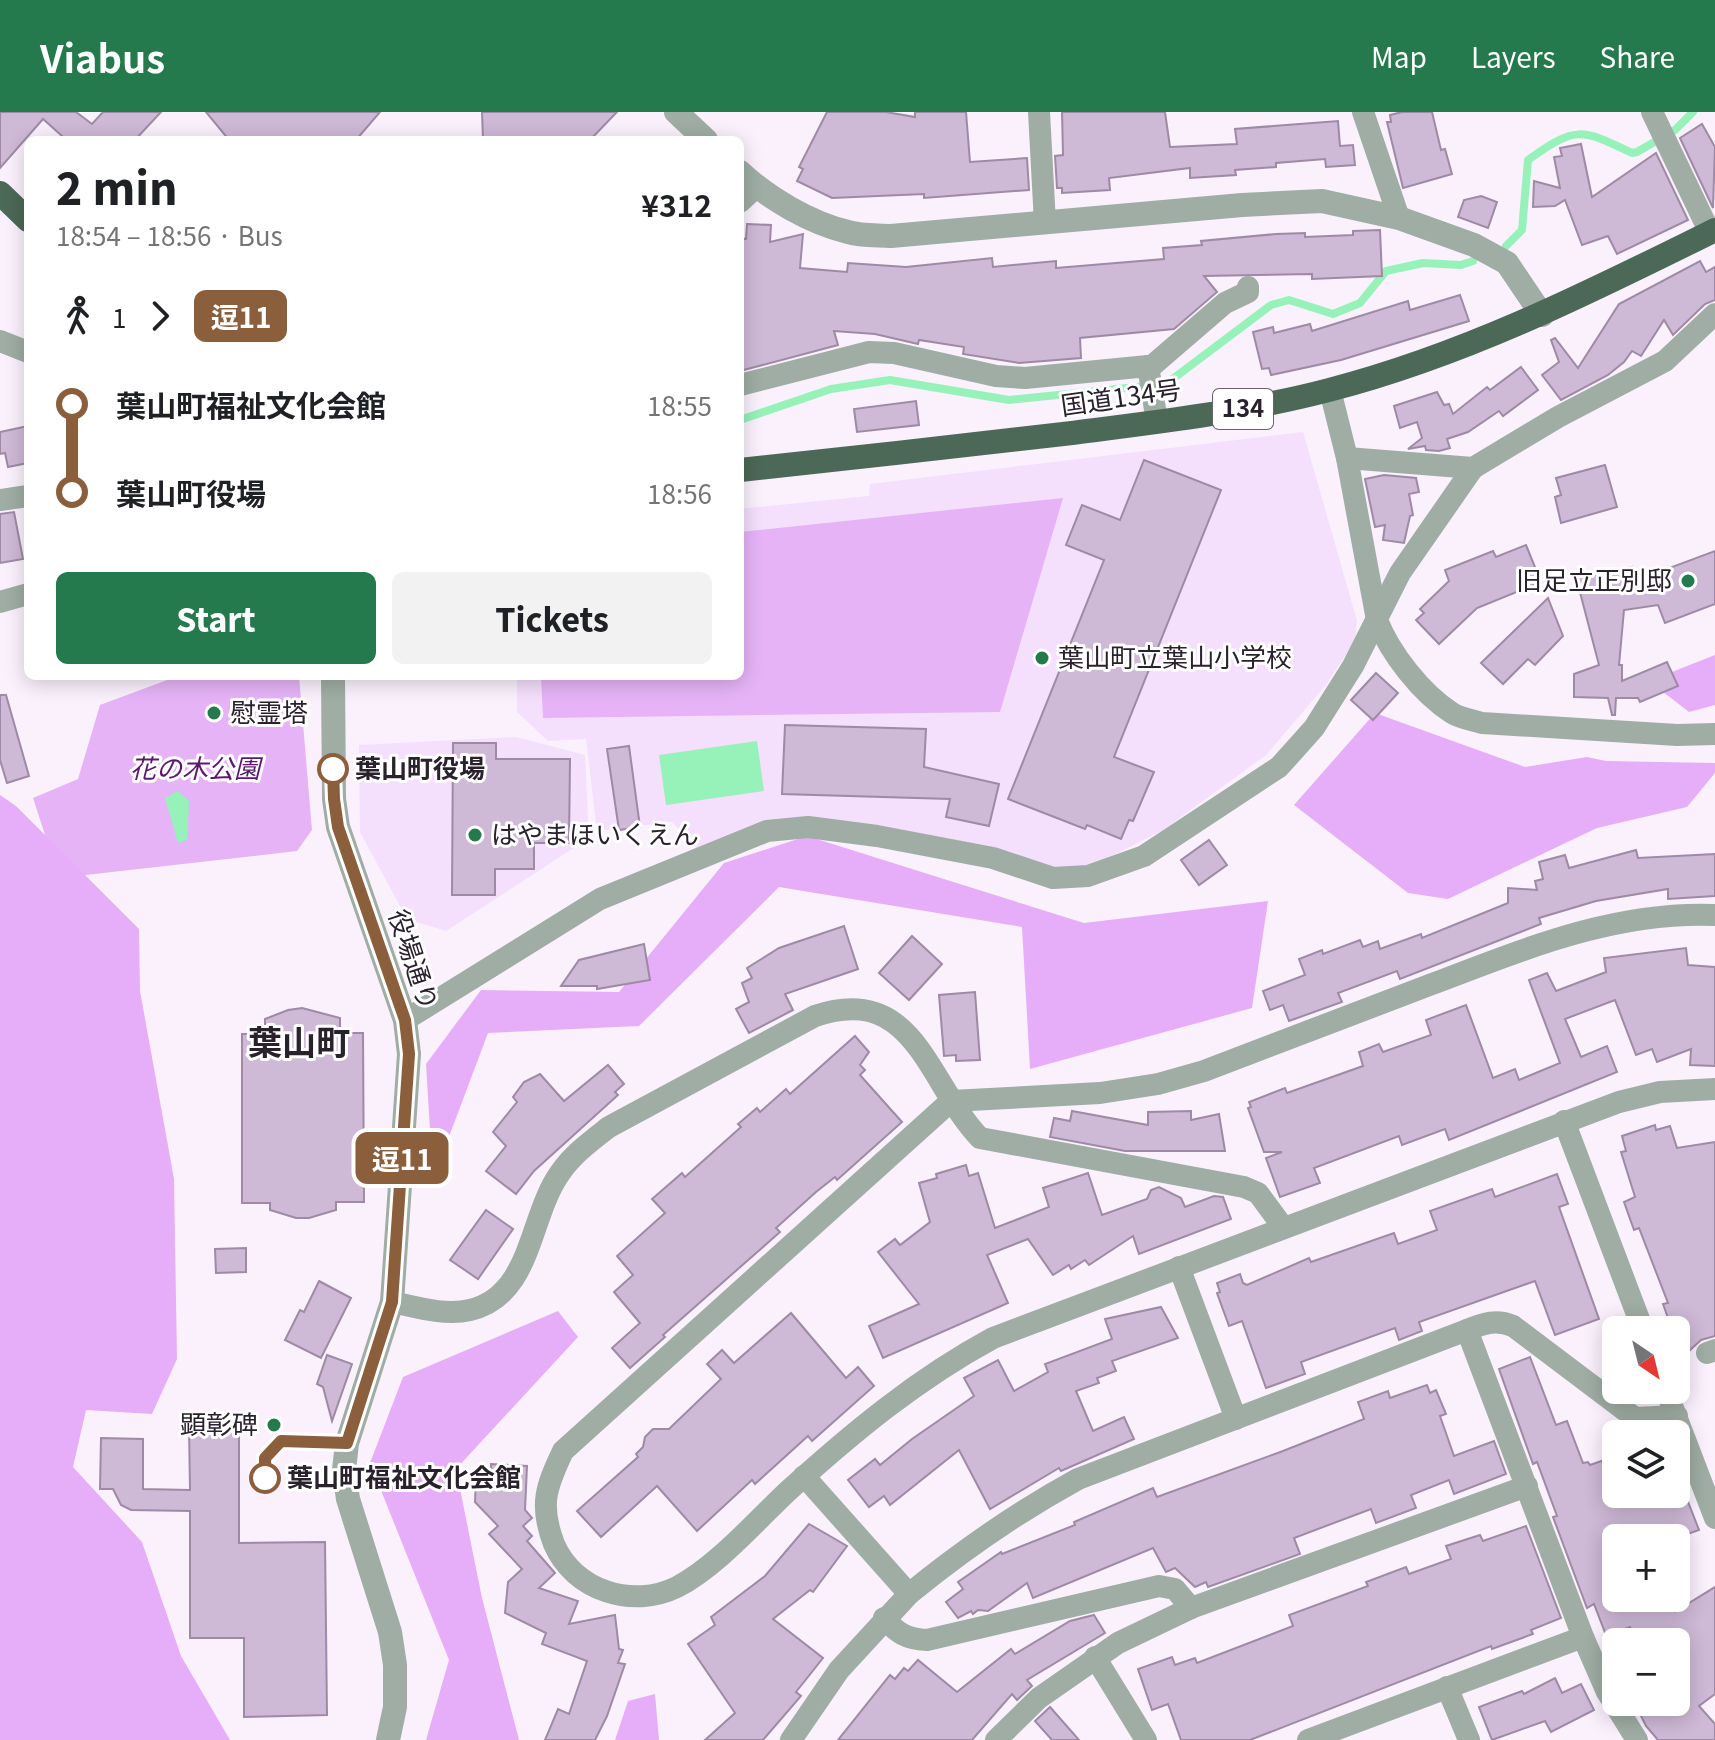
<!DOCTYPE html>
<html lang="en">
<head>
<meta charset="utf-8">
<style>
	:root { --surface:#fff; --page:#f2f2f2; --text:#202124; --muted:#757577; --accent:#247a4d }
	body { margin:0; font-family:Georgia,"Noto Sans JP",serif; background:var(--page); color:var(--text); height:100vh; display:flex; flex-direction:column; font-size:30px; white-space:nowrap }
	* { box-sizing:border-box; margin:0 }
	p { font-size:26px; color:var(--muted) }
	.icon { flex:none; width:44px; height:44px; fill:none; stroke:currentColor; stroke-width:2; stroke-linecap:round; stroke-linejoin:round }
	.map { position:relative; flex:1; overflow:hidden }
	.sheet { position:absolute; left:24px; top:24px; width:720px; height:544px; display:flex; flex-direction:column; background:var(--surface); border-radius:12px; box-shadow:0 4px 20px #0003 }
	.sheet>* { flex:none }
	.badge { padding:0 16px; border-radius:12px; font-size:28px; line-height:52px }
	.needle { width:52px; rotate:145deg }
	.buttons { position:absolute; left:1602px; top:1204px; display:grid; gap:16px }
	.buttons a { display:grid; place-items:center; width:88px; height:88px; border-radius:12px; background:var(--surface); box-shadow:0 4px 20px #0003; font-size:40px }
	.map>.badge { position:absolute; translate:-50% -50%; box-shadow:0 0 0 4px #fff }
	.legs { display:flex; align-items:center; gap:12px; height:88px; padding:0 32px; font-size:26px }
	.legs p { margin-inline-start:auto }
	.summary { display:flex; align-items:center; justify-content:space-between; height:136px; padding:0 32px }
	h1 { font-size:44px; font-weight:800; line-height:60px }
	.cta { display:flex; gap:16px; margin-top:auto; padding:16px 32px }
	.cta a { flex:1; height:92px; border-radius:12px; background:var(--accent); color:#fff; font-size:32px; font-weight:800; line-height:92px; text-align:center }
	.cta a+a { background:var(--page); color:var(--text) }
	ul { padding:0 32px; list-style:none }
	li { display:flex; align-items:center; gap:28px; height:88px; font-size:30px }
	li i { display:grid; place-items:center; width:12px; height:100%; margin:0 10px; background:currentColor }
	li i::after { content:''; width:20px; height:20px; margin:-10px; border:6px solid; border-radius:50%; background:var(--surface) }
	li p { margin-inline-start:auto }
	li:first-child i { background:linear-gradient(#0000 50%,currentColor 0) }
	li:last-child i { background:linear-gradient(currentColor 50%,#0000 0) }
	header { display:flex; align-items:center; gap:48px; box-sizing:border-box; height:112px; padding:0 40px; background:var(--accent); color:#fff }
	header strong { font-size:38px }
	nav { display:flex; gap:44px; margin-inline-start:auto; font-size:28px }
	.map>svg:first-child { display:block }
	.built { fill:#f4dffc }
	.green { fill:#e6b3f7 }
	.forest { fill:#e6adf9 }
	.water { fill:#96f2b9 }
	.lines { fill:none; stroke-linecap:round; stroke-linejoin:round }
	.stream { stroke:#96f2b9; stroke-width:8 }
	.building { fill:#ceb9d6; stroke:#9e8aa5; stroke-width:2 }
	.minor { stroke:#9fada4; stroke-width:22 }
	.tertiary { stroke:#9fada4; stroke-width:24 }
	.trunk { stroke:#4c6856; stroke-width:24 }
	.line-1-casing { stroke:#fff; stroke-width:18 }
	.line-1 { stroke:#8b5e3c; stroke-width:12 }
	.poi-dot { fill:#247a4d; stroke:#fff; stroke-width:3 }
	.stop-1-dot { fill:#fff; stroke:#8b5e3c; stroke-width:4 }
	.labels { text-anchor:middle; stroke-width:6; stroke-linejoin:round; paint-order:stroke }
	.shield { fill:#fff; stroke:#69646b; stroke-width:2 }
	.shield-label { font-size:24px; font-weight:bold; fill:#29212c }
	.street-label { font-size:26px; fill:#29212c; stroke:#fff }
	.poi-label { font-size:26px; fill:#29212c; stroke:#fff; text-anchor:start }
	.park-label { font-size:26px; font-style:italic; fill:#5b166e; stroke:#fff }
	.stop-label { font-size:26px; font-weight:bold; fill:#29212c; stroke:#fff; text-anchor:start }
	.district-label { font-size:34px; font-weight:bold; fill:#29212c; stroke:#fff }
</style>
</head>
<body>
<header>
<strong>Viabus</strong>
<nav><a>Map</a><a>Layers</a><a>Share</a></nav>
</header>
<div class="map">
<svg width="1715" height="1628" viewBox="0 0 1715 1628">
	<rect width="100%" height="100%" fill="#faf1fd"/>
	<g class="built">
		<polygon points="1303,320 1357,509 1355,529 1325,574 1266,643 1163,718 1092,754 1062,758 813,711 699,739 672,710 597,719 586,627 548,629 517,600 517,564 740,564 740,397 869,384 870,372"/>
		<polygon points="516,625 585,643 589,726 446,819 407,807 360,720 359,633"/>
	</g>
	<g class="green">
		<polygon points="1063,386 1000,600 543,606 541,564 740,564 740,420"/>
		<polygon points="178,564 299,564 312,718 297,739 59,766 33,686 78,667 100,593"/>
	</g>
	<g class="forest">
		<polygon points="1715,543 1715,593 1689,600 1649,569"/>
		<polygon points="1375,601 1525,655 1587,645 1606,649 1715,651 1715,661 1687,695 1597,716 1448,787 1408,781 1294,693"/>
		<polygon points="0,683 16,694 139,817 140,879 174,1067 177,1247 152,1302 86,1298 73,1355 142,1430 181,1544 230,1628 0,1628"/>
		<polygon points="807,724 1084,811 1268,789 1252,896 1030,957 1022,815 779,775 639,914 488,921 433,1067 426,952 481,878 619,880 724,751"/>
		<polygon points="558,1199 578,1225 456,1357 482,1486 519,1628 426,1628 449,1548 370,1351 403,1265"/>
		<polygon points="655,1582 659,1628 615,1628 628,1589"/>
	</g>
	<g class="water">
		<polygon points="757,629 764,679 666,693 659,643"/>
		<polygon points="178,679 189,689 187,728 178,731 165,686"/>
	</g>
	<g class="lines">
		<g class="stream">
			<path d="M1506,134l16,-16 6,-70c48,-34 52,-32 104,-7l5,-1 38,-22 18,-18"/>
			<polyline points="740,308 831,277 890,268 1009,288 1166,272 1271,193 1289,188 1333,202 1360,191 1386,159 1423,151 1461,153 1473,149"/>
		</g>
	</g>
	<g class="building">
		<polygon points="0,0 76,0 92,12 103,0 161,0 135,28 58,28 62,24 43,7 0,56"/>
		<polygon points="206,0 380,0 356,28 229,28"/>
		<polygon points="482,0 617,0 590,28 483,28"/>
		<polygon points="827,0 886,0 915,5 915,0 966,0 970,50 1027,46 1029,78 924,86 924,82 832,86 797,69 803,57 799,55"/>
		<polygon points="1062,0 1165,0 1170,35 1237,32 1235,17 1338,9 1340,34 1353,33 1355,53 1326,55 1325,47 1276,51 1276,55 1235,58 1236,63 1190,66 1190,56 1109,66 1110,78 1062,81 1062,76 1057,76 1055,44 1063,43"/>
		<polygon points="1402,0 1432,0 1441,38 1445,37 1452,62 1403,76 1387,10 1391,10 1390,3"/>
		<polygon points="1702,12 1715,35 1713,96 1680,26"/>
		<polygon points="1581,32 1592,85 1656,41 1688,108 1617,142 1608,124 1582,133 1565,88 1555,94 1533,95 1534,69 1560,76 1554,45 1562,44 1560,36"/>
		<polygon points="1481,84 1497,90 1488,116 1458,105 1464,88"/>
		<polygon points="747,112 771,113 770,130 803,122 800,156 847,160 848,151 906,155 992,146 993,155 1056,149 1056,156 1164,147 1163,136 1202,133 1201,129 1276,122 1305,121 1305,125 1353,123 1353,119 1380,118 1382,164 1312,167 1312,162 1204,164 1217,180 1174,217 1080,226 1081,246 1019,251 963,242 964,235 919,228 918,232 875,222 834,219 838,233 740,259 740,126 746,127"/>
		<polygon points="1700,149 1706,160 1715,155 1715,188 1705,192 1673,223 1664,208 1641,244 1632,239 1624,250 1608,263 1561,288 1542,263 1559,250 1551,228 1555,226 1578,256 1619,192"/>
		<polygon points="1460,183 1469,209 1341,248 1271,263 1269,256 1262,257 1253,220 1273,215 1274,221 1310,212 1312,219 1408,189 1410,198"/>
		<polygon points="1521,255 1538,278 1503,304 1499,299 1468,320 1447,327 1450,336 1439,339 1426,338 1425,334 1408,337 1422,326 1417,310 1400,316 1394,294 1437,280 1444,293 1449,292 1453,302 1487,275 1490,278"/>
		<polygon points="916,289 919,313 857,320 854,297"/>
		<polygon points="28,314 28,351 8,355 5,341 0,342 0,320"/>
		<polygon points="1144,348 1221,378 1114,645 1154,660 1133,709 1129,708 1121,727 1087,713 1085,717 1008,687 1104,448 1066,433 1082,393 1120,408"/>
		<polygon points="1605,353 1617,395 1561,411 1555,385 1561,383 1556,366"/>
		<polygon points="1384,363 1416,366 1419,380 1409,382 1413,403 1410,404 1404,431 1383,428 1385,413 1375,415 1365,367"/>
		<polygon points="14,400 23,447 0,451 0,402"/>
		<polygon points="1526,433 1541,470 1477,496 1439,532 1416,508 1424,501 1420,497 1449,469 1445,458 1493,439 1496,445"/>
		<polygon points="1715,439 1715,492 1665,511 1658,493 1624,498 1619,553 1622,553 1622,569 1667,550 1678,574 1640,590 1638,586 1616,586 1615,603 1612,603 1608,586 1574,585 1574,562 1599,553 1576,465 1632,455 1635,469"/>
		<polygon points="1548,486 1563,524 1535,553 1528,547 1503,572 1481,551"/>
		<polygon points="1376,561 1398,581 1373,608 1351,588"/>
		<polygon points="0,583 6,583 29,664 7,671 0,648"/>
		<polygon points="785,613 926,617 924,655 999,672 989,714 946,705 950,687 782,682"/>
		<polygon points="453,631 496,631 496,647 570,647 569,731 534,731 534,757 495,757 495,783 452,783"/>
		<polygon points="629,634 640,715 619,718 607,637"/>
		<polygon points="1209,728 1227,753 1199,773 1181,748"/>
		<polygon points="1636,738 1638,746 1715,742 1715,784 1668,787 1668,777 1596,789 1539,806 1541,812 1400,867 1397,859 1338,881 1342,890 1289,909 1283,893 1270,898 1263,879 1305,863 1299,847 1322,838 1323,842 1360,828 1363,835 1378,829 1380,837 1421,822 1422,826 1508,791 1508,776 1537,778 1535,769 1543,767 1539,750 1565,743 1569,756"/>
		<polygon points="844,814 858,857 785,882 793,898 749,921 736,897 749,890 742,871 752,866 747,856 779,836"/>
		<polygon points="912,824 942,852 909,888 879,861"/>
		<polygon points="644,832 650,868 597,877 597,874 561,874 579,848"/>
		<polygon points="1686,836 1688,853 1715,855 1715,954 1690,953 1691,937 1657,950 1652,937 1636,943 1615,888 1565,907 1581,945 1607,934 1617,960 1449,1028 1445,1017 1402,1033 1399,1024 1314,1056 1320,1071 1280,1085 1266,1046 1282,1040 1264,1040 1248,996 1251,995 1249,990 1285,976 1287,981 1363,954 1359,940 1379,932 1383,940 1431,923 1426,908 1466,893 1493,966 1515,957 1519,968 1560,951 1529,868 1547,861 1556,879 1606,860 1604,846"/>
		<polygon points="975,880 980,948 956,949 956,943 944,944 939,883"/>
		<polygon points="302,896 340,906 340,921 363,921 364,1090 336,1090 336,1098 309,1106 296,1106 270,1098 270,1091 242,1091 242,922 265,922 265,907 288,898"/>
		<polygon points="855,924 869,940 860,953 865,958 860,963 902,1010 837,1068 835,1065 816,1080 776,1116 780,1120 663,1223 665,1225 630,1256 612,1236 640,1211 614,1180 633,1163 617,1144 665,1101 652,1087 682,1061 685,1065 741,1015 738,1012 757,996 760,1000 786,977 790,982"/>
		<polygon points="608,953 624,972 615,980 618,983 534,1059 516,1082 486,1059 506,1034 493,1020 517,990 513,985 524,970 540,962 564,989"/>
		<polygon points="1072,999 1148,1013 1148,1000 1191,999 1191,1008 1219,1002 1225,1039 1125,1039 1050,1025 1054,1006 1070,1009"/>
		<polygon points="1655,1013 1656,1018 1670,1014 1677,1036 1715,1030 1715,1224 1701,1228 1689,1239 1679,1214 1672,1217 1663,1192 1668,1191 1639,1116 1634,1118 1624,1090 1635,1085 1621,1040 1626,1039 1622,1024"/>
		<polygon points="966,1053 969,1064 978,1061 995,1116 1049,1095 1043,1076 1088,1061 1102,1103 1147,1087 1151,1078 1159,1075 1181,1086 1185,1095 1214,1084 1223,1085 1231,1107 1139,1142 1133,1124 1089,1153 1085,1148 1071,1157 1069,1153 1053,1163 1028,1127 987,1143 1008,1191 883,1246 869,1214 919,1192 878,1140 895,1127 900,1133 930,1110 919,1071 937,1066 936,1062"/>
		<polygon points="1557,1062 1568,1092 1559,1095 1599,1207 1555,1223 1535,1169 1419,1210 1422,1219 1399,1228 1395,1216 1301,1250 1305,1262 1266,1276 1242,1209 1229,1214 1217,1181 1220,1180 1217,1171 1240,1162 1243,1171 1247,1173 1309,1146 1311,1150 1394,1121 1398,1132 1437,1118 1430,1099 1492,1077 1495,1085"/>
		<polygon points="486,1098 513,1117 478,1167 450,1148"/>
		<polygon points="246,1136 246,1160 216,1161 215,1137"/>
		<polygon points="319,1169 351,1186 321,1246 285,1228 300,1198 304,1200"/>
		<polygon points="1161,1195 1178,1226 1112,1249 1116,1259 1097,1266 1099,1271 1076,1279 1093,1319 1124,1305 1134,1327 1061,1359 1059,1356 990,1397 959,1338 890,1393 884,1384 869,1395 848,1368 875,1347 880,1353 912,1327 974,1284 964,1266 998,1248 1014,1279 1048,1260 1045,1252 1112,1227 1105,1207"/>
		<polygon points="791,1201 846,1266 858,1255 874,1274 812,1329 808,1324 755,1372 752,1368 697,1419 657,1374 601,1425 577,1399 638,1345 636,1342 643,1335 645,1325 653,1317 669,1317 721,1267 707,1252 722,1238 734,1251"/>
		<polygon points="327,1243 352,1252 332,1309 323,1275 317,1272"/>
		<polygon points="1530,1245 1556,1313 1567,1309 1583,1351 1588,1350 1590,1353 1616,1344 1616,1382 1685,1382 1699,1418 1677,1426 1616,1426 1616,1486 1679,1486 1676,1499 1715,1475 1715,1582 1699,1594 1715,1612 1715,1628 1658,1628 1646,1614 1634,1590 1676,1590 1676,1530 1637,1530 1630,1515 1616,1520 1614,1544 1594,1492 1587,1496 1553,1405 1557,1404 1537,1350 1533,1352 1499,1257"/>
		<polygon points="1427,1273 1430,1281 1436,1278 1446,1302 1440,1304 1454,1344 1494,1329 1506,1362 1454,1382 1449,1368 1411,1383 1416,1396 1376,1411 1371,1397 1294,1426 1300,1442 1208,1475 1206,1470 1195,1475 1175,1456 1166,1460 1153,1436 1033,1486 1027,1471 988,1499 978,1498 973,1502 971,1499 958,1506 946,1490 963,1477 958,1470 1001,1440 1002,1442 1075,1413 1074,1410 1153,1376 1157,1385 1283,1339 1364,1307 1358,1290 1388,1279 1390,1286"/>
		<polygon points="239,1314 239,1431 325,1430 327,1603 244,1605 244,1526 190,1526 190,1399 131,1398 121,1393 113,1377 100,1377 101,1326 143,1327 143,1377 190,1378 189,1315"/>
		<polygon points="491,1352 527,1354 525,1398 532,1406 523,1414 532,1424 527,1429 555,1461 539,1476 578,1489 569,1512 615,1503 619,1537 623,1538 618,1551 625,1552 607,1604 595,1628 545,1628 558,1597 569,1602 587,1549 542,1532 546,1521 505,1501 508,1470 522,1457 489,1422 498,1414 475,1390 476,1362 491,1363"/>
		<polygon points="809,1412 847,1434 813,1480 810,1478 773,1507 823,1546 796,1580 801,1584 763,1628 705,1628 735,1601 688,1532 715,1513 711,1505 765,1464"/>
		<polygon points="1526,1414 1561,1506 1531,1518 1533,1522 1492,1537 1491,1534 1250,1628 1181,1628 1168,1592 1152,1598 1138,1557 1172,1545 1175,1553 1195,1546 1197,1551 1293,1514 1289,1503 1368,1474 1366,1470 1406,1455 1409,1462 1451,1447 1446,1434 1480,1423 1483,1429"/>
		<polygon points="1094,1503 1105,1521 1027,1568 1032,1574 1017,1588 1012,1582 972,1628 838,1628 890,1563 895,1567 904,1556 908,1559 918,1548 957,1580 1011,1537 1015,1542 1070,1509"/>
		<polygon points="1555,1566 1562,1581 1581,1572 1594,1598 1551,1620 1545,1609 1492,1628 1479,1595 1522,1579 1524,1582"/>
		<polygon points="1050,1595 1079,1628 1052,1628 1035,1609"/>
	</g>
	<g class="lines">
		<g class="minor">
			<polyline points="1039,0 1045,111"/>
			<polyline points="1363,0 1399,106"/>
			<polyline points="1652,0 1710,121"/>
			<polyline points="740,90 756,75"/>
			<polyline points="0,229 28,240"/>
			<polyline points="1148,254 1153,253 1225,191 1248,180 1248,175"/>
			<polyline points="740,273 869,240 894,241 996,264 1025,266 1148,254 1157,310"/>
			<path d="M1330,278l17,68 30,162c13,33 44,73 75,93 8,5 20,7 30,10l195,12 38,-1"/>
			<polyline points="1347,346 1473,356 1558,305 1665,249 1715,202"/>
			<polyline points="0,388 28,384"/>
			<polyline points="0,490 28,482"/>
			<path d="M1715,803c-101,-4 -190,34 -283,69 -76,29 -152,58 -228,87l-46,13 -58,9 -149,8 -388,350c-17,36 -24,54 -9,93 20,47 79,65 123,43 39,-20 79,-66 111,-96 64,-58 129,-112 205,-153l626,-236 41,-10 55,-3"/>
			<polyline points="405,908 600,787 767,719 808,715 877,724 993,746 1053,766 1088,764 1144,744 1279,655 1314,616 1353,554 1400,461 1473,356"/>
			<polyline points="1564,1009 1643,1218"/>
			<polyline points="1179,1155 1236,1307"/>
			<path d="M392,1190c24,5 53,14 78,8 62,-14 59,-94 90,-137 13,-19 31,-32 49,-46l206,-111c100,-34 112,67 165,122l264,49 14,6 25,34"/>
			<path d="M1467,1218c18,-7 29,-11 46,-4l122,92 42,-2"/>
			<polyline points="1707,1241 1715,1238"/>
			<polyline points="1666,1278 1715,1406"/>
			<path d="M804,1364l105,118c55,-45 107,-81 169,-115l389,-149 116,307 24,55 30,48"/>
			<path d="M884,1506c13,15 22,21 43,22l232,-54 16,3 16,19"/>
			<polyline points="1095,1545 1146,1628"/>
			<polyline points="1447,1575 1469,1628"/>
			<polyline points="791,1628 839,1558 909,1482"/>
			<polyline points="996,1628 1039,1586 1118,1531 1191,1496 1527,1374"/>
			<polyline points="1308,1628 1583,1525"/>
		</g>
		<g class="tertiary">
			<polyline points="676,0 706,28"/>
			<path d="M740,60c28,26 70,51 108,60 13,4 29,3 43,4l351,-31 80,-4 77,17 75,27 33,18 35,52"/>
			<polyline points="333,564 334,687 338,715 405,908 409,942 392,1190 347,1331 344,1358 348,1387 390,1520 395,1553 395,1595 388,1628"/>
		</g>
		<g class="trunk">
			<polyline points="0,81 28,108"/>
			<path d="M740,358c111,-12 221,-24 332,-37 86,-11 173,-21 257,-43 136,-35 261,-98 386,-160"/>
		</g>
	</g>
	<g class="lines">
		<defs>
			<polyline id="line-1" points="265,1366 265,1346 281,1329 347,1331 392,1190 409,942 405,908 338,715 334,687 333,657"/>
		</defs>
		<use href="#line-1" class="line-1-casing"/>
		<use href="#line-1" class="line-1"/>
	</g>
	<g class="poi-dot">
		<circle cx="1688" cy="469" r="8"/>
		<circle cx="1042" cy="546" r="8"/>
		<circle cx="214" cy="601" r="8"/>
		<circle cx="475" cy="723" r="8"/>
		<circle cx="274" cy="1313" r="8"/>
	</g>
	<g class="stop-1-dot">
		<circle cx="333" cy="657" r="14"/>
		<circle cx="265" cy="1366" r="14"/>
	</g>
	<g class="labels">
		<rect class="shield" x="1213" y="277" width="60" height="40" rx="6"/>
		<g class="shield-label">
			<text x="1243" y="305">134</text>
		</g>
		<g class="street-label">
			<text transform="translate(1121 286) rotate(-8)" y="9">国道134号</text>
			<text transform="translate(413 848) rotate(72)" y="9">役場通り</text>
		</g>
		<g class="poi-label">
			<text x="1672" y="478" text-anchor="end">旧足立正別邸</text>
			<text x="1058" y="555">葉山町立葉山小学校</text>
			<text x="230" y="610">慰霊塔</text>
			<text x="491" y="732">はやまほいくえん</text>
			<text x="258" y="1322" text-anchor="end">顕彰碑</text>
		</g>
		<g class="park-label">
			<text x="195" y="666">花の木公園</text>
		</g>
		<g class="stop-label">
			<text x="355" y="666">葉山町役場</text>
			<text x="287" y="1375">葉山町福祉文化会館</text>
		</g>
		<g class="district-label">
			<text x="299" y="943">葉山町</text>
		</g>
	</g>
</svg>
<div class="buttons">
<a><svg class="needle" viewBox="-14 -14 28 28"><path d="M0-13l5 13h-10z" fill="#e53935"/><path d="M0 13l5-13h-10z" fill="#757577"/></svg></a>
<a><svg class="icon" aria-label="layers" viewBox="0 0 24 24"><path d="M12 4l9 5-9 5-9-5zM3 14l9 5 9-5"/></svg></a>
<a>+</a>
<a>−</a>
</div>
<b class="badge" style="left:402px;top:1046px;background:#8b5e3c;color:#fff">逗11</b>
<section class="sheet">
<div class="summary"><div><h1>2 min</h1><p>18:54 – 18:56 · Bus</p></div><b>¥312</b></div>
<div class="legs"><svg class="icon" aria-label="walk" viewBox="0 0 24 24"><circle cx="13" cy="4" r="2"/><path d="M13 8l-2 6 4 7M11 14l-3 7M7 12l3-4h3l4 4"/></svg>1<svg class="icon" aria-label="forward" viewBox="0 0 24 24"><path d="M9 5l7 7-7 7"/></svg><b class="badge" style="background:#8b5e3c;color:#fff">逗11</b></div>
<ul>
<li><i style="color:#8b5e3c"></i><b>葉山町福祉文化会館</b><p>18:55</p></li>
<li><i style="color:#8b5e3c"></i><b>葉山町役場</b><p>18:56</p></li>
</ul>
<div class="cta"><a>Start</a><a>Tickets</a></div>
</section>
</div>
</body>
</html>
